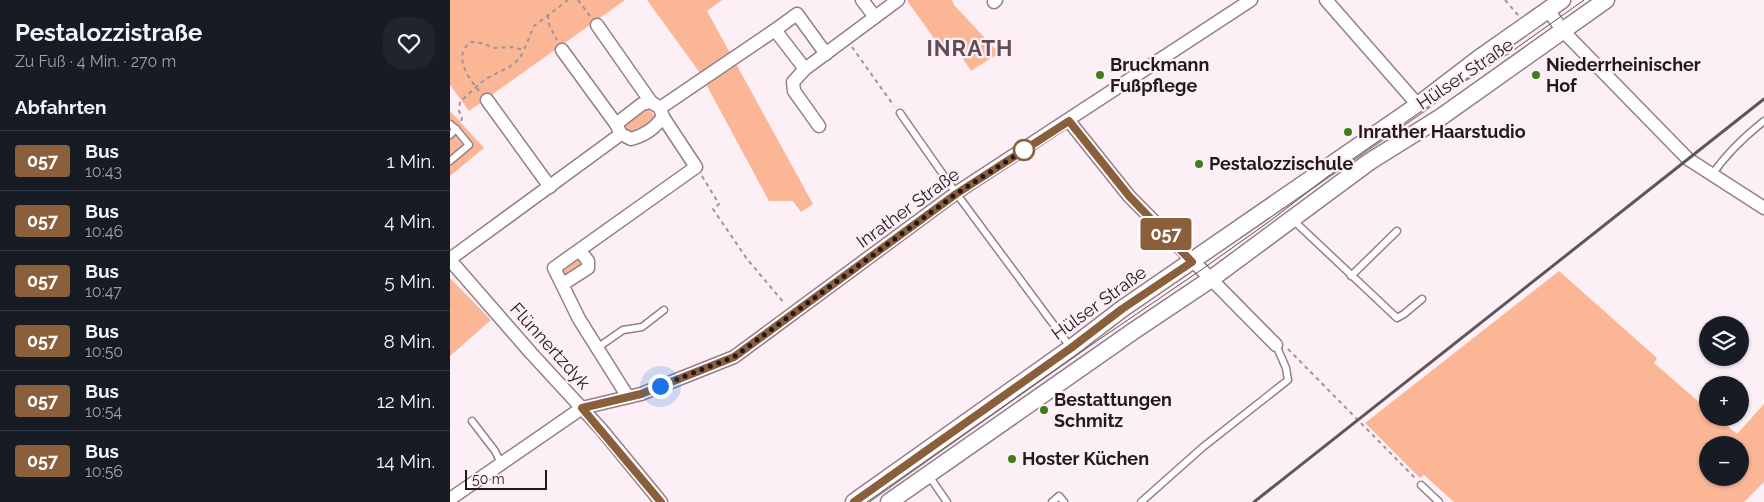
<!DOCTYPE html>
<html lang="de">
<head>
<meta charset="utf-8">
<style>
	:root { --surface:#171b24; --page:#20242c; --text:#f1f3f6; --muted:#9ea1a6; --line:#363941 }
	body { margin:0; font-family:Raleway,sans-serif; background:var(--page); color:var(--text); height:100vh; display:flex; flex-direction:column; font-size:19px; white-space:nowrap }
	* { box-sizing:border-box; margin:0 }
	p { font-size:16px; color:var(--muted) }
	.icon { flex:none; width:28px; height:28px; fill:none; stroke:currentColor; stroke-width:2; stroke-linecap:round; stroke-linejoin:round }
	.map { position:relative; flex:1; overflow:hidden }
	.details { display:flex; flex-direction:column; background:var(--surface); width:450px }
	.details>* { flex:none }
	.badge { padding:0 10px; border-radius:4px; font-size:18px; line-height:32px }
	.tools { position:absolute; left:1249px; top:316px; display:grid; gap:10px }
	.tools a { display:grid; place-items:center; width:50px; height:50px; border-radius:50%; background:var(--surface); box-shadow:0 1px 4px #0004; font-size:25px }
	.scale { position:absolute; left:15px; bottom:12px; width:82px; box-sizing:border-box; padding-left:5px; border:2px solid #21191e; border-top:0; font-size:14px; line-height:18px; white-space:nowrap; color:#21191e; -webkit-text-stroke:4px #fdeff6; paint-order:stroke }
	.you { position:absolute; width:25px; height:25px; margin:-12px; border:4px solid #fff; border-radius:50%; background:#1a73e8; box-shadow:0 0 0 8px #1a73e833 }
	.map>.badge { position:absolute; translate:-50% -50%; box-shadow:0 0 0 2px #fff }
	h2 { padding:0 15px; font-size:19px; line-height:45px }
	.round { display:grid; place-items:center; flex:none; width:52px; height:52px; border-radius:20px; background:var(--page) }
	.overview { display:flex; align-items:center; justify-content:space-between; height:85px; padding:0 15px }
	h1 { font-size:24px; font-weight:700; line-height:38px }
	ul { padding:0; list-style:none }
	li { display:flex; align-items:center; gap:15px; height:60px; padding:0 15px; border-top:1px solid var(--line) }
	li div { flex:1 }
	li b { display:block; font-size:19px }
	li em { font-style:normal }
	li .badge { min-width:55px; font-weight:700; text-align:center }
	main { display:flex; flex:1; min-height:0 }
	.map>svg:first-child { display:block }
	.green { fill:#fbb696; fill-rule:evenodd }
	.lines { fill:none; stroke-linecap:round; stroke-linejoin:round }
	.lane-casing { stroke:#947f8a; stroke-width:9 }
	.street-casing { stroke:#947f8a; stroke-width:15 }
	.secondary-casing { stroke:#947f8a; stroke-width:19 }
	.path { stroke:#9f949a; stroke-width:2; stroke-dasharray:4 4; stroke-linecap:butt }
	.lane { stroke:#fff; stroke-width:6 }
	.street { stroke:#fff; stroke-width:12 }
	.secondary { stroke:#fff; stroke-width:16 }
	.tram { stroke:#5f555a; stroke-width:1 }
	.rail { stroke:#5f555a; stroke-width:3 }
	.line-casing { stroke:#fff; stroke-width:11 }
	.line { stroke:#8b5e3c; stroke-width:8 }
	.walk { stroke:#21191e; stroke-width:5; stroke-dasharray:0 9 }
	.poi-dot { fill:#417d18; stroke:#fdeff6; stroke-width:2 }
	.stop-dot { fill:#fff; stroke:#8b5e3c; stroke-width:2.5 }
	.labels { text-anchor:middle; stroke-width:4.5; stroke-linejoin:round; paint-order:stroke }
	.poi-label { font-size:18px; font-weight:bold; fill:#21191e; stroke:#fdeff6; text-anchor:start }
	.street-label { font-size:18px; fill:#21191e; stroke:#fdeff6 }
	.district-label { font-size:22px; font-weight:bold; letter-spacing:1px; fill:#604d57; stroke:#fdeff6 }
</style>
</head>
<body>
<main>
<section class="details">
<div class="overview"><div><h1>Pestalozzistraße</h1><p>Zu Fuß · 4 Min. · 270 m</p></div><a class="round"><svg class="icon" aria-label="heart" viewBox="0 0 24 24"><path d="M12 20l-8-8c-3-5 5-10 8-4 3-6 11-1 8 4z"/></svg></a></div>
<h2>Abfahrten</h2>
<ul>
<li><span class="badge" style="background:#8b5e3c;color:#fff">057</span><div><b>Bus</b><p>10:43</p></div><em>1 Min.</em></li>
<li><span class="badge" style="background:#8b5e3c;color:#fff">057</span><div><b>Bus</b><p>10:46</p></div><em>4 Min.</em></li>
<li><span class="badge" style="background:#8b5e3c;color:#fff">057</span><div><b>Bus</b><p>10:47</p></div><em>5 Min.</em></li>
<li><span class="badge" style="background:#8b5e3c;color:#fff">057</span><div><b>Bus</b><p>10:50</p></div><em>8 Min.</em></li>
<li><span class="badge" style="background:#8b5e3c;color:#fff">057</span><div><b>Bus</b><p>10:54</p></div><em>12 Min.</em></li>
<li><span class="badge" style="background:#8b5e3c;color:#fff">057</span><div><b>Bus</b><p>10:56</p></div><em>14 Min.</em></li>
</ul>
</section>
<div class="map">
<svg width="1314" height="502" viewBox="0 0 1314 502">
	<rect width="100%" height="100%" fill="#fdeff6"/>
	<g class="green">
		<polygon points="0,0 175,0 19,111 0,85"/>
		<polygon points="197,0 272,0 257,11 363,204 351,212 343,201 319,201 250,73"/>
		<polygon points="458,0 502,0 504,5 549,53 521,71 506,48 496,55 458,2"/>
		<polygon points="197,108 206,117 203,125 178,134 174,127 174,123"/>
		<polygon points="0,111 34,148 0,176"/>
		<polygon points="127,257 132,260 133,266 115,276 112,270 112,267"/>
		<path d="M1109,271l98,87 -3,5 53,46 1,9h9l20,16 27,-30v78l-20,20h-290l-30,-27 -4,3 -55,-55zM1258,445h32v33h-32z"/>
		<polygon points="0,278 41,320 0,356"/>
	</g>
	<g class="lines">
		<defs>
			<g id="lane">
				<polyline points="450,113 506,193 621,348"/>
				<polyline points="0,124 6,129 0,135"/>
				<polyline points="0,161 19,145 6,129"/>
				<path d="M1262,175c14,-21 32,-38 52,-54"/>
				<polyline points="843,220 947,318 954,314 972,299"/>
				<polyline points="901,276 947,231"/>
				<polyline points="147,348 173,330 192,327 214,310"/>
				<polyline points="22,421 45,451 51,463"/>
				<polyline points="479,476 497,502"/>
				<polyline points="971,485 989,502"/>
				<polyline points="602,502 609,496 614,502"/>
				<polyline points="691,502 753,447 838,380 836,368 826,345"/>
			</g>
			<g id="street">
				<polyline points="412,0 425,17"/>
				<polyline points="876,0 968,105"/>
				<polyline points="544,2 546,0"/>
				<polyline points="1098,10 1113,31 1238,159 1314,208"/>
				<polyline points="147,25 201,102"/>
				<polyline points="325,30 347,14 376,54"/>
				<polyline points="112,50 166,124"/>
				<polyline points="355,69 448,0"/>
				<polyline points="37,100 100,187"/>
				<path d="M201,102l9,6 3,9c-9,12 -18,18 -32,22l-10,-5 -5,-10 26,-20z"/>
				<polyline points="210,108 325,30 355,69 343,82 344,91 369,126"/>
				<polyline points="619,121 679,196 826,345"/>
				<polyline points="0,259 171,134"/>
				<polyline points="0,260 81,353 151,429 211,502"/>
				<polyline points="113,284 138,268 138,261 130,251"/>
				<polyline points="178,397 129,319 104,268 246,167 213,117"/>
				<polyline points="0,499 132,408 191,394 284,357 506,193 801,0"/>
			</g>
			<g id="secondary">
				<polyline points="404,502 621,348 672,309 968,105 1028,59 1112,0"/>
				<polyline points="439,502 685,330 761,279 919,162 991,117 1156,0"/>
			</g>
		</defs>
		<use href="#lane" class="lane-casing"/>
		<use href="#street" class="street-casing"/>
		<use href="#secondary" class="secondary-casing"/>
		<g class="path">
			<polyline points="128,0 140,16"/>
			<polyline points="1055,0 1068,15"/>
			<polyline points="98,15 99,25 107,40"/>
			<polyline points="402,47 444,106"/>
			<path d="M29,91c-11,-14 -27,-35 -8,-49l10,1 14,5 17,-1 12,3 10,-24 34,-26"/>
			<path d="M11,121l1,-3 -3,-7 1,-9c9,-8 20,-20 31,-26 14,-7 26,-10 33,-26"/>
			<polyline points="252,176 269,204 263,209 297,259 335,304"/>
			<polyline points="838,349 966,479"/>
		</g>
		<use href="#lane" class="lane"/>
		<use href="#street" class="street"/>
		<use href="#secondary" class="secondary"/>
		<polyline class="tram" points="417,502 644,343 751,270 820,221 877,177 1006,87 1058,54 1134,0"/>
		<polyline class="rail" points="804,502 1314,99"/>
	</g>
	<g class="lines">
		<defs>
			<polyline id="line" points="211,502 132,408 191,394 284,357 506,194 619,121 679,196 742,262 672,309 621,348 404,502"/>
		</defs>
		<use href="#line" class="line-casing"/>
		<use href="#line" class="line"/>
		<polyline class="walk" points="210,386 284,357 506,194 574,150"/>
	</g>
	<g class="poi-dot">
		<circle cx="650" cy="75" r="5"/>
		<circle cx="1086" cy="75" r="5"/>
		<circle cx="898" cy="132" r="5"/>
		<circle cx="749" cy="164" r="5"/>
		<circle cx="594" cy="410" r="5"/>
		<circle cx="562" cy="459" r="5"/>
	</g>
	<circle class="stop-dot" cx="574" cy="150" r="10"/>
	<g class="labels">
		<g class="poi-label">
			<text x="660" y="71">Bruckmann<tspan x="660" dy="21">Fußpflege</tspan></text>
			<text x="1096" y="71">Niederrheinischer<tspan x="1096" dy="21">Hof</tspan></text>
			<text x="908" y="138">Inrather Haarstudio</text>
			<text x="759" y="170">Pestalozzischule</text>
			<text x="604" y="406">Bestattungen<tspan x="604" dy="21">Schmitz</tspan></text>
			<text x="572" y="465">Hoster Küchen</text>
		</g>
		<g class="street-label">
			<text transform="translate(1015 74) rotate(-34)" y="6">Hülser Straße</text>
			<text transform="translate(458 208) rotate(-36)" y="6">Inrather Straße</text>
			<text transform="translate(649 303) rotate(-36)" y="6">Hülser Straße</text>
			<text transform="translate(100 346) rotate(48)" y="6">Flünnertzdyk</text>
		</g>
		<g class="district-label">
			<text x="520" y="56">INRATH</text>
		</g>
	</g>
</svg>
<div class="tools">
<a><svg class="icon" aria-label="layers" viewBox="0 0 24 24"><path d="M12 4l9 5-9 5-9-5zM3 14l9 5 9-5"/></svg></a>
<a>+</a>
<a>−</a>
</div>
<div class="scale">50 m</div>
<div class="you" style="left:210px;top:386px"></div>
<b class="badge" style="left:716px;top:234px;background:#8b5e3c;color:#fff">057</b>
</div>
</main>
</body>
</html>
